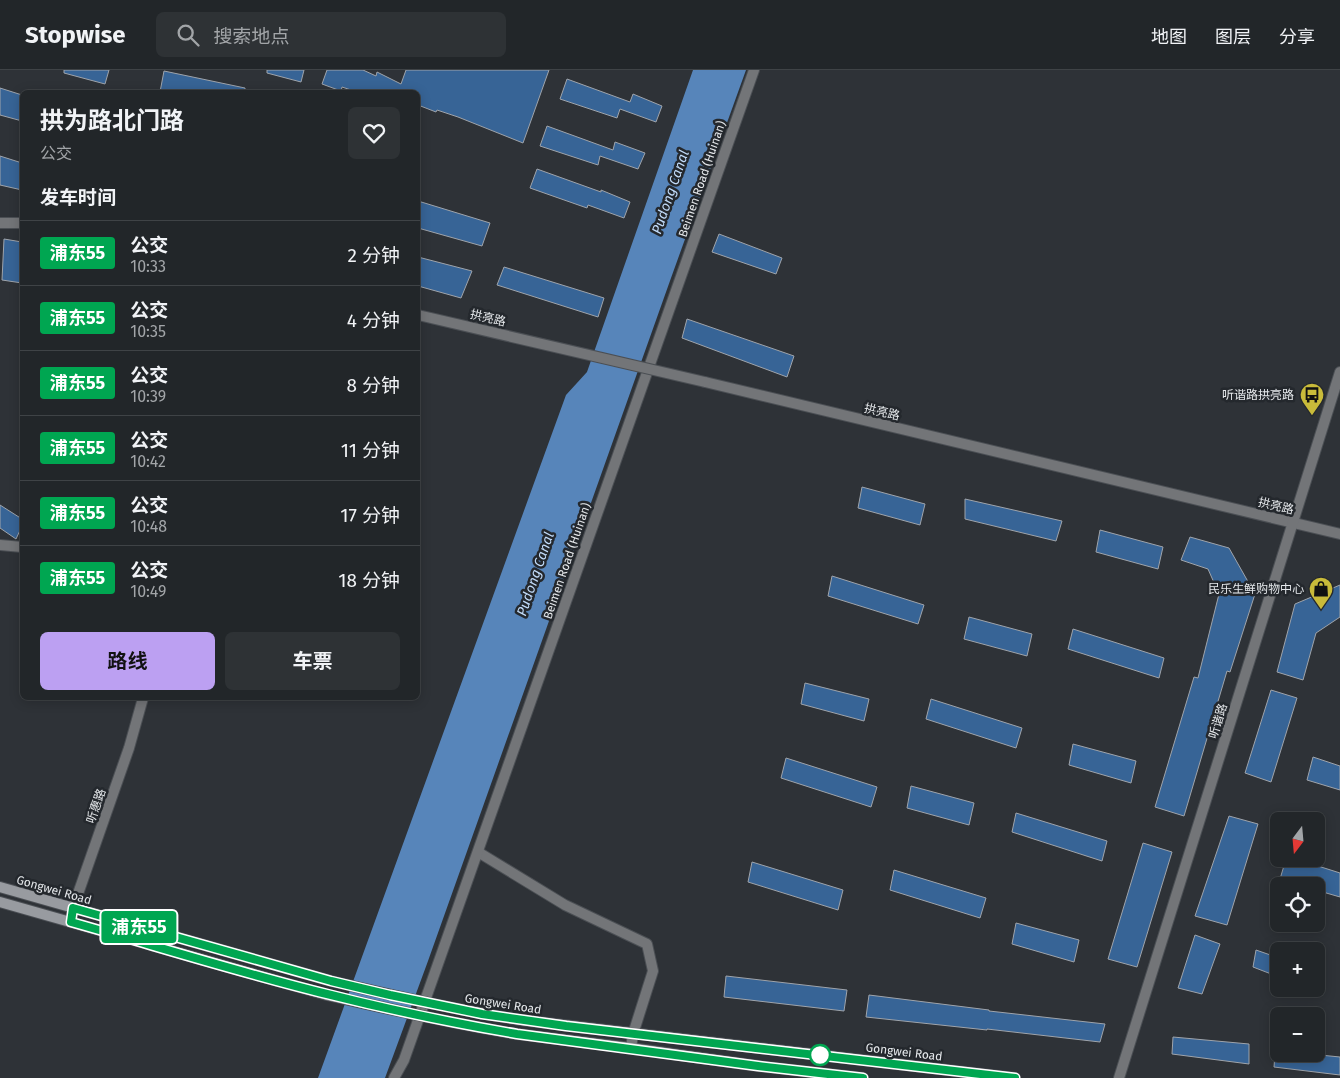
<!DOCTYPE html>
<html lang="zh">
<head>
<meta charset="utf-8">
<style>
	:root { --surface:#222629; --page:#2e3235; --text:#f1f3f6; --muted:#a2a5a8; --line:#3f4346; --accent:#bca0f2 }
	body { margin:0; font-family:"Fira Sans","Noto Sans SC",sans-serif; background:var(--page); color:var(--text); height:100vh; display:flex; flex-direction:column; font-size:19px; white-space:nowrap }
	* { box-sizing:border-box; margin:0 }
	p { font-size:16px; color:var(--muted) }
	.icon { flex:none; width:28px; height:28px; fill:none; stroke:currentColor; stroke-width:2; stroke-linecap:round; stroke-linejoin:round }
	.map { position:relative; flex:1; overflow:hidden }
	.panel { position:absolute; left:20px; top:20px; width:400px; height:610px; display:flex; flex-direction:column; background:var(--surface); border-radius:8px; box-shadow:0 2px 12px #0003,0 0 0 1px var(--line) }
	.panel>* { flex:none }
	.badge { padding:0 10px; border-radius:4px; font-size:18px; line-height:32px }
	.needle { width:32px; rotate:196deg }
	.tools { position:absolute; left:1270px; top:742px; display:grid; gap:10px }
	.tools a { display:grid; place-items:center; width:55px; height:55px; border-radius:8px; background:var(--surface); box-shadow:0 2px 12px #0003,0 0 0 1px var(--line); font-size:25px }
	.map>.badge { position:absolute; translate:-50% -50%; box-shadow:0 0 0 2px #fff }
	h2 { padding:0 20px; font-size:19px; line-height:45px }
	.round { display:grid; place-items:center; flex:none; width:52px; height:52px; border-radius:8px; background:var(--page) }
	.head { display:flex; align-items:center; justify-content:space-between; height:85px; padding:0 20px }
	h1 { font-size:24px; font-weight:700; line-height:38px }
	.cta { display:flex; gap:10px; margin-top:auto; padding:10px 20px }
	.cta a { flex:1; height:58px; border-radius:8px; background:var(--accent); color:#111; font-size:20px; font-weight:700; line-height:58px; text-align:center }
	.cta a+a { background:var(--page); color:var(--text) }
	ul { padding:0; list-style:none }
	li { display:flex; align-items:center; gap:15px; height:65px; padding:0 20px; border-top:1px solid var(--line) }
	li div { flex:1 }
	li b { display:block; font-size:19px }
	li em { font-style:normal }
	li .badge { min-width:55px; font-weight:700; text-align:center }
	header { display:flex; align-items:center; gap:30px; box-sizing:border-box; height:70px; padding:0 25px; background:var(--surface); border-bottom:1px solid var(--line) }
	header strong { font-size:24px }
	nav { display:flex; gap:28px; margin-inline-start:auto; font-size:18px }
	.search { width:350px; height:45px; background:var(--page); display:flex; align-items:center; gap:12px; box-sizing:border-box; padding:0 18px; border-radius:8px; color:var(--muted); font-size:19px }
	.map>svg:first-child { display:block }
	.water { fill:#5785ba }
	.building { fill:#376496; stroke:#9fa4ab }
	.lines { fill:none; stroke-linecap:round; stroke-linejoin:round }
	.minor-casing { stroke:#4b4f54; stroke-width:12 }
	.tertiary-casing { stroke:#4b4f54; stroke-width:12 }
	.secondary-casing { stroke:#4b4f54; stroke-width:12 }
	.minor { stroke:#737578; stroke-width:10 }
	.tertiary { stroke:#737578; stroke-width:10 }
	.secondary { stroke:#989ba0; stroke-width:10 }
	.tertiary-bridge-casing { stroke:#4b4f54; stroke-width:12; stroke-linecap:butt }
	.secondary-bridge-casing { stroke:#4b4f54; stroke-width:12; stroke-linecap:butt }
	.tertiary-bridge { stroke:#737578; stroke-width:10 }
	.secondary-bridge { stroke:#989ba0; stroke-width:10 }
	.line-casing { stroke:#fff; stroke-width:11 }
	.line { stroke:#00a651; stroke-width:8 }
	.stop-dot { fill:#fff; stroke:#00a651; stroke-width:2.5 }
	.labels { text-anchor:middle; stroke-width:5; stroke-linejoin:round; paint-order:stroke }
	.street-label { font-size:12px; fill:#e5e8eb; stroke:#24282d }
	.poi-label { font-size:12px; fill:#e5e8eb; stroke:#24282d; text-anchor:end }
	.water-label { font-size:14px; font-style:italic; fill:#c2dcfa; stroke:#24282d }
</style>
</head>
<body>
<header>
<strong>Stopwise</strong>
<div class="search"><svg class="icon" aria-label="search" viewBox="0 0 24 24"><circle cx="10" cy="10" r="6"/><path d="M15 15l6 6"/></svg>搜索地点</div>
<nav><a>地图</a><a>图层</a><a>分享</a></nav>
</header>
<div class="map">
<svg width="1340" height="1008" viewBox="0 0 1340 1008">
	<rect width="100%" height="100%" fill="#2e3237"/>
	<polygon class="water" points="693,0 746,0 671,208 428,891 385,1008 318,1008 566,325 587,302"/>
	<g class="building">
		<polygon points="64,0 109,0 105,14 64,3"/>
		<polygon points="267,0 304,0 301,12 267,3"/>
		<polygon points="327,0 363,0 376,6 377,2 401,14 406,0 549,0 523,73 458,47 437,40 436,42 418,35 418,22 357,22 342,17 341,21 322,14"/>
		<polygon points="164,1 245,18 245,22 160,22"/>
		<polygon points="567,9 630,32 633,24 662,36 656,52 620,39 617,48 560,29"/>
		<polygon points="0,18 22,25 22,51 0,45"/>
		<polygon points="547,56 613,80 615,72 645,83 638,99 600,86 598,95 540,76"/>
		<polygon points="0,86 22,93 22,120 0,115"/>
		<polygon points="537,99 601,122 601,120 630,132 624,148 588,135 587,138 530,118"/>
		<polygon points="418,131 490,153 482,176 418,158"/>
		<polygon points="719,164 782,188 776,204 712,182"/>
		<polygon points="4,169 22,172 22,213 2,210"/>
		<polygon points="418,187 472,201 461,228 418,216"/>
		<polygon points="504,197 604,228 598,247 497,215"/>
		<polygon points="687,249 794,286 787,307 682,268"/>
		<polygon points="862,417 925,434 920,455 858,438"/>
		<polygon points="965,429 1062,451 1056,471 965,449"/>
		<polygon points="0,435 22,449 22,456 16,469 0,458"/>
		<polygon points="1100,460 1163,477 1158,499 1096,482"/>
		<polygon points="1190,467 1229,478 1255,524 1230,602 1227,601 1184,746 1155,737 1194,607 1198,608 1219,524 1208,499 1181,490"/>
		<polygon points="832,506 924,535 918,554 828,526"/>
		<polygon points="1340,515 1340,547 1316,563 1303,610 1277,602 1295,534"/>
		<polygon points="969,547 1032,564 1027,586 964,569"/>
		<polygon points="1073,559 1164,588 1159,608 1068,579"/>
		<polygon points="805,613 869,629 864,651 801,634"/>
		<polygon points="1271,620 1297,628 1271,712 1245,703"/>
		<polygon points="931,629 1022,658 1016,678 926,649"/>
		<polygon points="1073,674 1136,691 1131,713 1069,695"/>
		<polygon points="1313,687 1340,696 1340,720 1307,710"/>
		<polygon points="786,688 877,717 871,737 781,708"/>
		<polygon points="911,716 974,733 969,755 907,738"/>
		<polygon points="1016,743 1107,771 1102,791 1012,762"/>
		<polygon points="1229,746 1258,754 1227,855 1195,846"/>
		<polygon points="1143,773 1172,782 1137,897 1108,889"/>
		<polygon points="1286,789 1296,789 1340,803 1340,827 1316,820 1316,816 1304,816 1280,809"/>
		<polygon points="752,792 843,820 838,840 748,812"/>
		<polygon points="894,800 986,828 980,848 890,820"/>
		<polygon points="1016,853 1079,870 1074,892 1012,874"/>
		<polygon points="1195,865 1220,874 1202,924 1178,918"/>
		<polygon points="1256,880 1279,888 1279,907 1253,897"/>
		<polygon points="726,906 847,920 844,941 724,927"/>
		<polygon points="869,925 989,940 989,941 1105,954 1100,972 987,959 987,960 866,947"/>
		<polygon points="1173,967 1249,974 1249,994 1172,984"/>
		<polygon points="1275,984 1310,984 1340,987 1340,1005 1274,997"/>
	</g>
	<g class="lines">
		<defs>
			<g id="minor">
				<polyline points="0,475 22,477"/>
				<polyline points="478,782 565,835 647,874 653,901 633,964 631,978"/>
				<polyline points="394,1008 404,990 754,0"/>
			</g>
			<g id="tertiary">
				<polyline points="0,153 22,153"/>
				<polyline points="705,312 1340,464"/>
				<polyline points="71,852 73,838 129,678 143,628"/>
				<polyline points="1119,1008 1340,302"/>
			</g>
			<g id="secondary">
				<polyline points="0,817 331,911"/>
				<polyline points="0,832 327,925"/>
				<polyline points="521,950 1015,1008"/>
				<polyline points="517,964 631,978 758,996 863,1008"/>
			</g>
		</defs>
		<use href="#minor" class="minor-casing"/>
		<use href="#tertiary" class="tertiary-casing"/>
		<use href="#secondary" class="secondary-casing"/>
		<use href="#minor" class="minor"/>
		<use href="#tertiary" class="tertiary"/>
		<use href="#secondary" class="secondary"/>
		<defs>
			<polyline id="tertiary-bridge" points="418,245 705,312"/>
			<g id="secondary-bridge">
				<path d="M331,911c63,15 126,29 190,39"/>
				<path d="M327,925c63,14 126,29 190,39"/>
			</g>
		</defs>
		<use href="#tertiary-bridge" class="tertiary-bridge-casing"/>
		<use href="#secondary-bridge" class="secondary-bridge-casing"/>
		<use href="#tertiary-bridge" class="tertiary-bridge"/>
		<use href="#secondary-bridge" class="secondary-bridge"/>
	</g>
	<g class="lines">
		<defs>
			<path id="line" d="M863,1008l-105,-12 -241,-32c-64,-11 -127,-24 -190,-40 -86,-21 -171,-48 -256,-72l2,-14 258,73 59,14 92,19 84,12 449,52"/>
		</defs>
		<use href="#line" class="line-casing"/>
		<use href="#line" class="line"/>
	</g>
	<defs>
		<symbol id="bus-pin" viewBox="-11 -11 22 30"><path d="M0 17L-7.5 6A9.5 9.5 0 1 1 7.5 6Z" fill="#c9bb3a" stroke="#24282d"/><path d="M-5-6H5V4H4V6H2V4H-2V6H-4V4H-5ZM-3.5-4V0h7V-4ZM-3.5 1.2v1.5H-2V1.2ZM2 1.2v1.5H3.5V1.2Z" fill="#111"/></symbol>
		<symbol id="shop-pin" viewBox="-11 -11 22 30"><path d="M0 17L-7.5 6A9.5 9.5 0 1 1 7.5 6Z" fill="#c9bb3a" stroke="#24282d"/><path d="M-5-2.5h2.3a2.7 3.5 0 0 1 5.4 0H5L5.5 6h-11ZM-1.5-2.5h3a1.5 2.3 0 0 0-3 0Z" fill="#111"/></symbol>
	</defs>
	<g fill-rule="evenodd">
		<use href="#bus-pin" x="1298" y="311" width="28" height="38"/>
		<use href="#shop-pin" x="1307" y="505" width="28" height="38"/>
	</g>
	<circle class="stop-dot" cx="820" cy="985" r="10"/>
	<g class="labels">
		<g class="street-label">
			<text transform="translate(702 109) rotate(-71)" y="4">Beimen Road (Huinan)</text>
			<text transform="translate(488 248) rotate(13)" y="4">拱亮路</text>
			<text transform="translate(882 342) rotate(13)" y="4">拱亮路</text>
			<text transform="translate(1276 436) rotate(13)" y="4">拱亮路</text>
			<text transform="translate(567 491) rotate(-71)" y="4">Beimen Road (Huinan)</text>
			<text transform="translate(1218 651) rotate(-73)" y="4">听谐路</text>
			<text transform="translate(96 736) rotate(-71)" y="4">听惠路</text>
			<text transform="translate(54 820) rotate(16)" y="4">Gongwei Road</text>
			<text transform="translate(503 934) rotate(9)" y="4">Gongwei Road</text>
			<text transform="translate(904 982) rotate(7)" y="4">Gongwei Road</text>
		</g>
		<g class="poi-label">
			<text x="1294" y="329">听谐路拱亮路</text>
			<text x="1304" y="523">民乐生鲜购物中心</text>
		</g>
		<g class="water-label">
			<text transform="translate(670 122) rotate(-71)" y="5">Pudong Canal</text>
			<text transform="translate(535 504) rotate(-71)" y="5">Pudong Canal</text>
		</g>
	</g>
</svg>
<div class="tools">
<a><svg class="needle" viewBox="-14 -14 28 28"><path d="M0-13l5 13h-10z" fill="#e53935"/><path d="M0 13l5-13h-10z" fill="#a2a5a8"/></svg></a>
<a><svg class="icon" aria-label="locate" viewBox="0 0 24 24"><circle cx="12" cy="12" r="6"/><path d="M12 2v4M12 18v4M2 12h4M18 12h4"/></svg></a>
<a>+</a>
<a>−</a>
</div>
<b class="badge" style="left:139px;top:857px;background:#00a651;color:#fff">浦东55</b>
<section class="panel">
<div class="head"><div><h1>拱为路北门路</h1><p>公交</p></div><a class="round"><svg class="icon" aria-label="heart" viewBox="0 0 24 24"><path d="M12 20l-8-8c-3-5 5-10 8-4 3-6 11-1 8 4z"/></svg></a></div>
<h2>发车时间</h2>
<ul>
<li><span class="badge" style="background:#00a651;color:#fff">浦东55</span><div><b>公交</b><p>10:33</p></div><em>2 分钟</em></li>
<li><span class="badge" style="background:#00a651;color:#fff">浦东55</span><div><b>公交</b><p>10:35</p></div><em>4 分钟</em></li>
<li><span class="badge" style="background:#00a651;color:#fff">浦东55</span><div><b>公交</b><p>10:39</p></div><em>8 分钟</em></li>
<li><span class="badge" style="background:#00a651;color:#fff">浦东55</span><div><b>公交</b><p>10:42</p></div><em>11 分钟</em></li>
<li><span class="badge" style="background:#00a651;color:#fff">浦东55</span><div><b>公交</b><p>10:48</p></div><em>17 分钟</em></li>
<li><span class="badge" style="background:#00a651;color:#fff">浦东55</span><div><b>公交</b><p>10:49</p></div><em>18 分钟</em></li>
</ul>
<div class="cta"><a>路线</a><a>车票</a></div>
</section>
</div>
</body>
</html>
